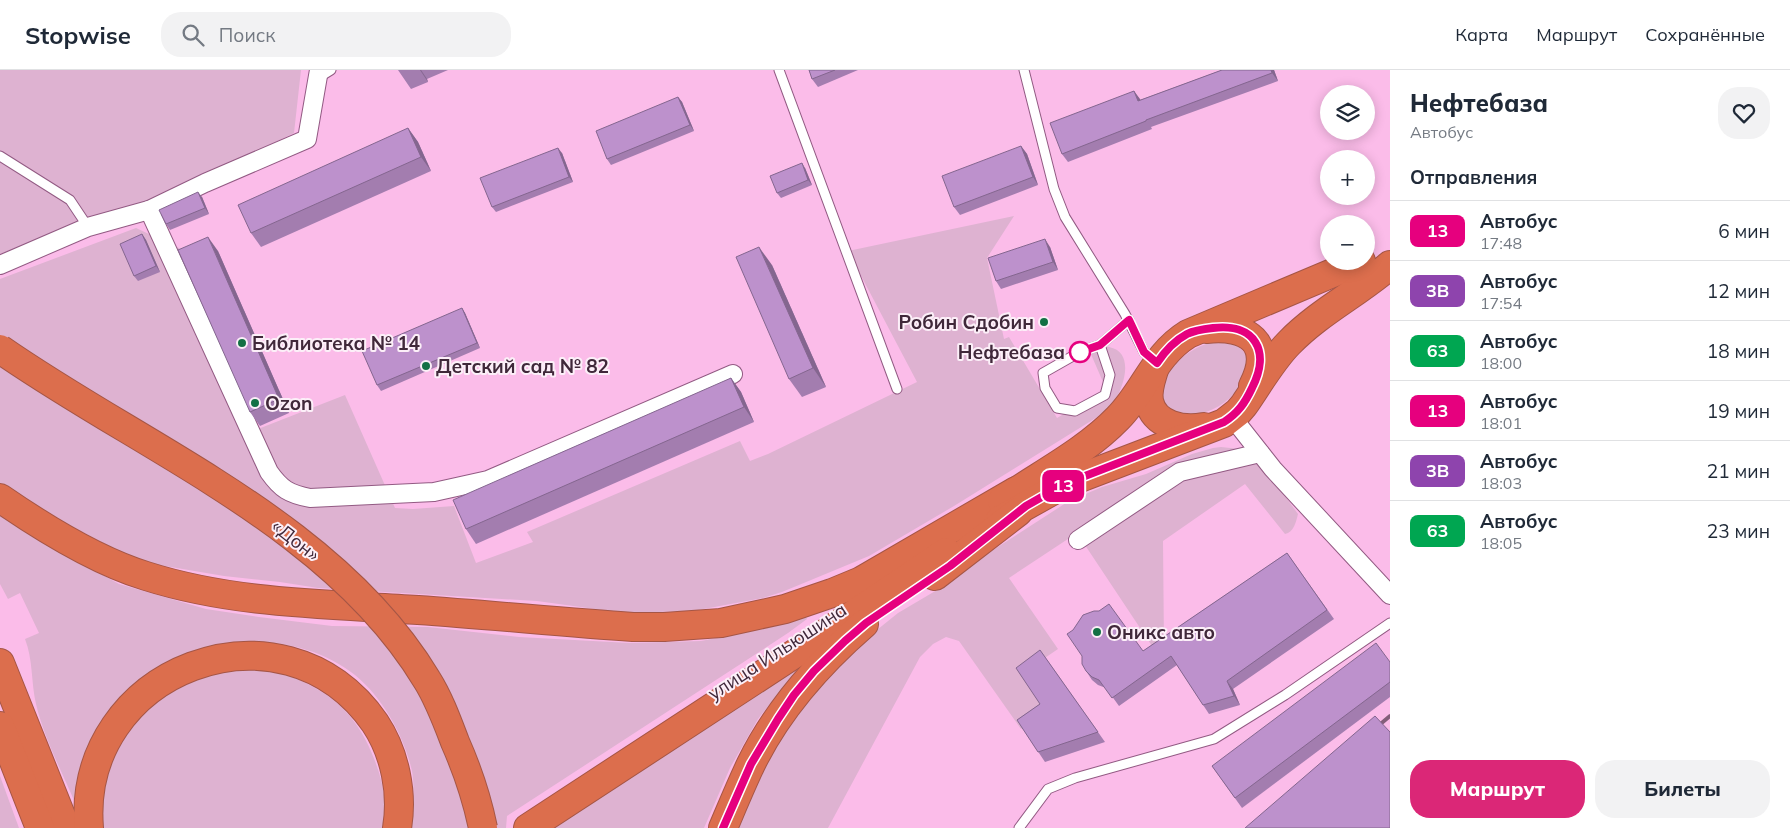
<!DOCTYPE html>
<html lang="ru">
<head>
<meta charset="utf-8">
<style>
	:root { --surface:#fff; --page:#f2f2f3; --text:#1f2937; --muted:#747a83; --line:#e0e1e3; --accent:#db2777 }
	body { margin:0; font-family:Mulish,sans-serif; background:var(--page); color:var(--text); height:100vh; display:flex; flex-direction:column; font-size:19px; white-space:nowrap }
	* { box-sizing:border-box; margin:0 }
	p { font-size:16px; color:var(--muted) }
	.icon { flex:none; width:28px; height:28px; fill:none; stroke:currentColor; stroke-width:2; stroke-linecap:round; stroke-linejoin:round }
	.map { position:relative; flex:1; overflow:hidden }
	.side { display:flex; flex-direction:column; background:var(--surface); width:400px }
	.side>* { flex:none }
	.badge { padding:0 10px; border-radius:8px; font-size:18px; line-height:32px }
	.fabs { position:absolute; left:1320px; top:15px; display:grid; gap:10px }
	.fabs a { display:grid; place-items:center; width:55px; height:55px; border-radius:50%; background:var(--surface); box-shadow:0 2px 12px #0003; font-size:25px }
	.map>.badge { position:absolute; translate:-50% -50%; box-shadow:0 0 0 2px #fff }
	h2 { padding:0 20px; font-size:19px; line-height:45px }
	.round { display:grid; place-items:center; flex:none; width:52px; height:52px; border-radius:20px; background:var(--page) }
	.headline { display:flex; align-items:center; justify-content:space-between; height:85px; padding:0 20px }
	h1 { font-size:24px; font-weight:800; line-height:38px }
	.action { display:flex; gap:10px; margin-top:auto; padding:10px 20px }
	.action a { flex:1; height:58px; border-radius:20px; background:var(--accent); color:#fff; font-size:20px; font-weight:800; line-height:58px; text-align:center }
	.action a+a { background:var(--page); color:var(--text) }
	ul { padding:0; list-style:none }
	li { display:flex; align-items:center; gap:15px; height:60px; padding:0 20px; border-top:1px solid var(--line) }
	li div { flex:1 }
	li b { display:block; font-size:19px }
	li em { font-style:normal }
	li .badge { min-width:55px; font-weight:700; text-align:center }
	header { display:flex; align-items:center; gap:30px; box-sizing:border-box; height:70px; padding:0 25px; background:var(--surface); border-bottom:1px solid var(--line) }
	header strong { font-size:24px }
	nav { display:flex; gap:28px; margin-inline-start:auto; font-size:18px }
	.search { width:350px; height:45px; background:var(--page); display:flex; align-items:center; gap:12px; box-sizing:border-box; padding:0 18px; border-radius:20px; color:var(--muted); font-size:19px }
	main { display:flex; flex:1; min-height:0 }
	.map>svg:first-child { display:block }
	.green { fill:#deb2d1 }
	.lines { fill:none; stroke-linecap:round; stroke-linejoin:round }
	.lane-casing { stroke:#925a83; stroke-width:11 }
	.street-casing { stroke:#925a83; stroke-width:20 }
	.highway-casing { stroke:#a55646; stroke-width:30 }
	.lane { stroke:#fff; stroke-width:9 }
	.street { stroke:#fff; stroke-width:18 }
	.highway { stroke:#dc6e4d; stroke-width:28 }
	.rail { stroke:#845e7a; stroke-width:4 }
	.highway-bridge-casing { stroke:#a55646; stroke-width:30; stroke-linecap:butt }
	.highway-bridge { stroke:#dc6e4d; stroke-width:28 }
	.wall { fill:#a37daf }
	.shaded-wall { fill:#84668f }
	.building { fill:#bd91cc; stroke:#84668f }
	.line-casing { stroke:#fff; stroke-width:11 }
	.line { stroke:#e6007e; stroke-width:8 }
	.poi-dot { fill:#137045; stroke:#fceff8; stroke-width:2 }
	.stop-dot { fill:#fff; stroke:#e6007e; stroke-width:2.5 }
	.labels { text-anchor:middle; stroke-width:4; stroke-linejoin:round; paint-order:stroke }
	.poi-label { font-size:19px; font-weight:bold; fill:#40283a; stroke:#fceff8; text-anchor:start }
	.stop-label { font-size:19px; font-weight:bold; fill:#40283a; stroke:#fceff8; text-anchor:end }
	.street-label { font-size:19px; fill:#40283a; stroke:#fceff8 }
</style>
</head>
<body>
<header>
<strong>Stopwise</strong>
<div class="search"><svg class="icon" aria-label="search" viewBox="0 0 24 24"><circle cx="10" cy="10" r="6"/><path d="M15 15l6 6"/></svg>Поиск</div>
<nav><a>Карта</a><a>Маршрут</a><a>Сохранённые</a></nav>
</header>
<main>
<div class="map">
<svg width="1390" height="758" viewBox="0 0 1390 758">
	<rect width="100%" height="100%" fill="#fbbce9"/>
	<g class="green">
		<polygon points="0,0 301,0 294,63 159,129 67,159 65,157 32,172 0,184"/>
		<path d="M1014,146l-27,42 17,81 5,-2 48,81 43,-26 3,-10 -13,-30c5,-2 13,-6 19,-5 26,5 15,39 6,53 -7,9 -15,15 -24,21l-137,85 -85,50 -87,36 -19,6 -70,13 -69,2 -87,-12 -219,-13 -38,-6 -56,-6 -65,-11 -31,-10 -15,-7 -42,-22 -71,-43v-204l136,-51 43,20 79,181 87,-34 50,113 18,1 41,-3 22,57 57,-21 -6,-10 213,-91 10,20 18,-7 149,-72 -69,-131z"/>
		<path d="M1225,271c37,10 24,43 0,61 -8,6 -18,10 -28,13 -4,0 -8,2 -12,2 -7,-2 -15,-7 -22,-9 -1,-4 -3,-8 -3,-12 2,-25 26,-46 49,-53 5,-1 11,-1 16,-2z"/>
		<path d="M1221,377l19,2 19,11 39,54c-2,8 -4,18 -13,20l-40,-50 -82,57 1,106 -8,5 -79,-119 -68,45 49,71 -28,19 25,38 -34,23 -62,-88 -13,-4 -13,7 -13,13 -92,171h-91l10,-26 29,-58 35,-50 56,-56 31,-25 39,-23 25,-20 107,-69 33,-14 44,-13 46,-20 21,-6z"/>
		<path d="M0,442l58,38 61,34 87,25 53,8 73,9 96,1 91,10 111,6 71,-2 75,-15 29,-11 2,4 -19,14 -281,183 -1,12h-96c3,-18 5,-39 2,-57 -8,-35 -29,-73 -57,-96 -50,-40 -127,-42 -183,-15 -25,12 -51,31 -65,55 -5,8 -6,18 -9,26 -6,20 -12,41 -18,61l-4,3c-14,-33 -32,-67 -40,-101 -5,-22 -3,-45 -11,-65l14,-6 -19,-40 -12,6 -8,-15z"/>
		<polygon points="809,584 758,649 730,698 704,758 552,758"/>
		<path d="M232,598c12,1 26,0 38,2 7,1 15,5 22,7 43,17 67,41 83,84 8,21 13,44 7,67h-282c0,-9 -2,-18 -1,-27 1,-8 6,-17 8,-26 20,-61 64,-93 125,-107z"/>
		<polygon points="0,706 19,758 0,758"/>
	</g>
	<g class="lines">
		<defs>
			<g id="lane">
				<polyline points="779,0 897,319"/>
				<polyline points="1024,0 1054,119 1065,147 1125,244 1144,282 1156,292"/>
				<polyline points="318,8 331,0"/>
				<polyline points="0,86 70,130 88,157"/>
				<polyline points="1100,275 1110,305 1105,325 1075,341 1057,338 1045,318 1043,303 1080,282 1100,275 1129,250"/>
				<polyline points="1019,758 1048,719 1075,708 1214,669 1285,625 1390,553"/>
			</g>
			<g id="street">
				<path d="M149,140l120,262c12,17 20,22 41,26l124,-6 54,-12 245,-106"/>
				<polyline points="0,195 88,157 149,140 205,113 307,69 319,0"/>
				<polyline points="1232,347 1273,399 1390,525"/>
				<polyline points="1078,470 1180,402 1260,383"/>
			</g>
			<g id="highway">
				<path d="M1206,259c41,-5 69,14 47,57"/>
				<path d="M1154,300c-3,10 -7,20 -5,31 5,25 35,30 55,26"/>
				<path d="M0,428c42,29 97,63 146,78 88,28 181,28 272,34 72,5 143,12 215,17h31l57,-4 64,-14 47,-16 29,-12 155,-90"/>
				<path d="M1002,431c39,-27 83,-49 116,-83 27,-27 36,-63 70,-84l173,-73"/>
				<path d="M1000,450l61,-34 24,-10 139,-53 14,-11 6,-7c14,-20 28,-45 45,-62 30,-31 69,-50 101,-78"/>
				<polyline points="935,506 1018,442"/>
				<polyline points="0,593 66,758"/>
				<polyline points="0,656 40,758"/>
				<path d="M89,758c-13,-158 193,-238 286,-105 20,30 28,70 22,105"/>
				<polyline points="528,758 814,571 946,482"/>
				<path d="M723,758c9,-21 18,-43 28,-64 27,-55 67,-100 113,-140"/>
			</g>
		</defs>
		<use href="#lane" class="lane-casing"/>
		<use href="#street" class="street-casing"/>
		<use href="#highway" class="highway-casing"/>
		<use href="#lane" class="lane"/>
		<use href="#street" class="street"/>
		<use href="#highway" class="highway"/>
		<polyline class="rail" points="1371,662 1390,646"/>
		<defs>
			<path id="highway-bridge" d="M0,279c143,100 334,176 427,331 12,19 20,41 28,62 12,27 22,57 28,86"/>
		</defs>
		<use href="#highway-bridge" class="highway-bridge-casing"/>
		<use href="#highway-bridge" class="highway-bridge"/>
	</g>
	<g class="wall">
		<polygon points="398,0 448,0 427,9 428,12 411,19"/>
		<polygon points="809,0 858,0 818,17 812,9"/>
		<polygon points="1222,0 1274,0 1278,11 1151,57 1152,59 1068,92 1062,84 1134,21 1140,30"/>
		<polygon points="678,27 682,32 694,61 611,95 607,89"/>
		<polygon points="408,58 418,72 431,101 261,177 251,163"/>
		<polygon points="1021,76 1027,84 1038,115 960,145 954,137"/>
		<polygon points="562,83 573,112 496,142 492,137"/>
		<polygon points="805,98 812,115 781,128 777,123"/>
		<polygon points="202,127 209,144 170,160 166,154"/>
		<polygon points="142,164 146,170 160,202 138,211 134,206"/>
		<polygon points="1050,177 1058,200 1001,219 996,211"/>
		<polygon points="218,181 289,343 260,356 250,342"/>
		<polygon points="772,195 826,317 802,327 789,309"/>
		<polygon points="462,238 465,243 480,278 381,321 377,315"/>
		<polygon points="731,308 741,322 754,352 476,474 466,459"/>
		<polygon points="1287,483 1334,549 1233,619 1240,635 1209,644 1177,595 1119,636 1106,618 1098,615 1092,610 1086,601 1143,581"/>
		<polygon points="1040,580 1105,672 1045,692 1017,650 1040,634"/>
		<polygon points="1390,592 1390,627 1242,738 1212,696"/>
	</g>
	<g class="shaded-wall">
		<polygon points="420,0 421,0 427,9 428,12"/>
		<polygon points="1271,0 1274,0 1278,11 1272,3"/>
		<polygon points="1134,21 1140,29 1144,39 1138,31"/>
		<polygon points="678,27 682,32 694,61 690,55"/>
		<polygon points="408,58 418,72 431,101 421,87"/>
		<polygon points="1021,76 1027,84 1038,115 1033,107"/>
		<polygon points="558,78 562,83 573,112 569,107"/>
		<polygon points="802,93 805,98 812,115 808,110"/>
		<polygon points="198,122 202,127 209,144 205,138"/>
		<polygon points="142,164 146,170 160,202 156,196"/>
		<polygon points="208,167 218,181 289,343 279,329"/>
		<polygon points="1045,169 1050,177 1058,200 1053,192"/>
		<polygon points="759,177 772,195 826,317 813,298"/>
		<polygon points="462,238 465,243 480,278 477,273"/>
		<polygon points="731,308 741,322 754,352 744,337"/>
		<polygon points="1227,611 1233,619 1240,635 1234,626"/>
	</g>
	<g class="building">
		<polygon points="809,0 835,0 812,9"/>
		<polygon points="1222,0 1271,0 1272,3 1146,50 1146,51 1062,84 1050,53 1134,21 1138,31"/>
		<polygon points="678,27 690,55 607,89 596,61"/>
		<polygon points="408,58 421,87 251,163 238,135"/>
		<polygon points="1021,76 1033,107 954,137 942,106"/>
		<polygon points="558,78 569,107 492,137 480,108"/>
		<polygon points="802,93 808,110 777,123 770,106"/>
		<polygon points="198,122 205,138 166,154 159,140"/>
		<polygon points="142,164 156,196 134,206 120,174"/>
		<polygon points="208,167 279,329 250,342 178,180"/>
		<polygon points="1045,169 1053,192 996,211 988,188"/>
		<polygon points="759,177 813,298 789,309 736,187"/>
		<polygon points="462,238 477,273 377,315 362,281"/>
		<polygon points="731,308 744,337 466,459 453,430"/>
		<polygon points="1287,483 1327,540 1227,611 1234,626 1203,635 1171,586 1112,628 1099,610 1092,607 1086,601 1082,594 1082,586 1067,564 1073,560 1083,545 1094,541 1099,541 1109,534 1143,581"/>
		<polygon points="1376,573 1390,592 1390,612 1235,728 1212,696"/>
		<polygon points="1040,580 1098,662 1038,682 1017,650 1040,634 1016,598"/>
		<polygon points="1375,646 1390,662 1390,758 1245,758"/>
	</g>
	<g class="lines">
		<defs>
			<path id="line" d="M723,758l28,-64 27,-45 16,-24 20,-24 31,-30 21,-18 84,-57 76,-60 35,-20 24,-10 139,-54c14,-9 21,-19 28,-34 19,-37 3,-65 -39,-60 -9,1 -18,2 -26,6 -13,7 -22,17 -30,29l-13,-11 -15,-32 -29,25 -20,7"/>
		</defs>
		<use href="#line" class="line-casing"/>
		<use href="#line" class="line"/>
	</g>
	<g class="poi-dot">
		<circle cx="1044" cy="252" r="5"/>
		<circle cx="242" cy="273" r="5"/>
		<circle cx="426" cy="296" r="5"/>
		<circle cx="255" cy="333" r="5"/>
		<circle cx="1097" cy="562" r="5"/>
	</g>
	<circle class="stop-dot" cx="1080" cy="282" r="10"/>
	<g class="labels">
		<g class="poi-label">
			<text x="1034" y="259" text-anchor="end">Робин Сдобин</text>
			<text x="252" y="280">Библиотека № 14</text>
			<text x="436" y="303">Детский сад № 82</text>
			<text x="265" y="340">Ozon</text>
			<text x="1107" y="569">Оникс авто</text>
		</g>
		<g class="stop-label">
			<text x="1065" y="289">Нефтебаза</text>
		</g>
		<g class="street-label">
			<text transform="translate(296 470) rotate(38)" y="7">«Дон»</text>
			<text transform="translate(777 581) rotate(-33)" y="7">улица Ильюшина</text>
		</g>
	</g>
</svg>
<div class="fabs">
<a><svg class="icon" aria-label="layers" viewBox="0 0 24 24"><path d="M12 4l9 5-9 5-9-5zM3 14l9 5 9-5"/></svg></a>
<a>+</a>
<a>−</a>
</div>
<b class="badge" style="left:1063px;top:416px;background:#e6007e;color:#fff">13</b>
</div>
<section class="side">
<div class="headline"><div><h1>Нефтебаза</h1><p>Автобус</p></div><a class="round"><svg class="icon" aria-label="heart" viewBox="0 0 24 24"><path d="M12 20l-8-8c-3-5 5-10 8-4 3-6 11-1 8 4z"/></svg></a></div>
<h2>Отправления</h2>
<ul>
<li><span class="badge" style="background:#e6007e;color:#fff">13</span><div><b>Автобус</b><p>17:48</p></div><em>6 мин</em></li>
<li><span class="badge" style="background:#8e44ad;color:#fff">3В</span><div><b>Автобус</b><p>17:54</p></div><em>12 мин</em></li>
<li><span class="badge" style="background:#00a651;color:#fff">63</span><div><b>Автобус</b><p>18:00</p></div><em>18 мин</em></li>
<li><span class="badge" style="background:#e6007e;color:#fff">13</span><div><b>Автобус</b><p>18:01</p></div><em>19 мин</em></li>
<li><span class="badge" style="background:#8e44ad;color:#fff">3В</span><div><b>Автобус</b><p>18:03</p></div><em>21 мин</em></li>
<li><span class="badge" style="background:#00a651;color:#fff">63</span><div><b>Автобус</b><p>18:05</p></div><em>23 мин</em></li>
</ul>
<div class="action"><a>Маршрут</a><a>Билеты</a></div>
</section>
</main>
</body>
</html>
